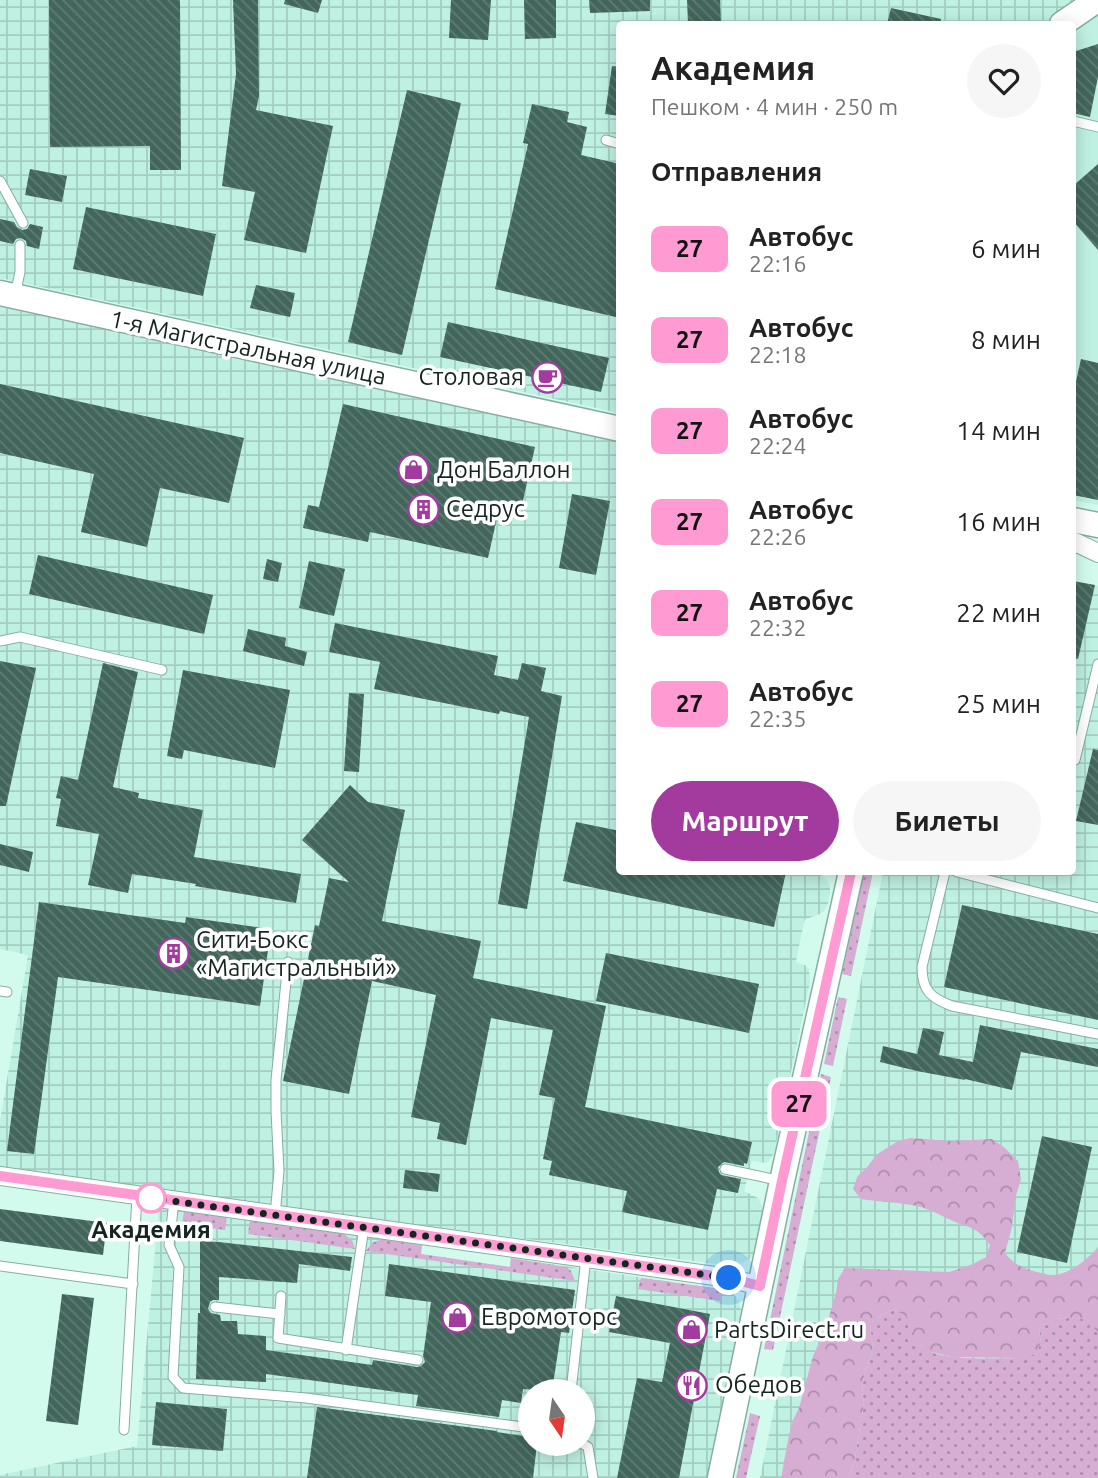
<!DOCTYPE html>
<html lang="ru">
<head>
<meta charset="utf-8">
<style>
	:root { --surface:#fff; --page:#f6f6f6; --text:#222; --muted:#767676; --accent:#a33b9e }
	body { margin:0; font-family:Ubuntu,sans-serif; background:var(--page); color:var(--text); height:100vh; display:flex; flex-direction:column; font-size:26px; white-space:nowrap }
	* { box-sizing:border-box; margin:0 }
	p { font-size:23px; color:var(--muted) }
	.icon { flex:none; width:38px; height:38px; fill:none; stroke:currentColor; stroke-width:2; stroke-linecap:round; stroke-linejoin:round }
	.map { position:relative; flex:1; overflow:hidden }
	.side { position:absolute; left:616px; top:21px; width:460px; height:854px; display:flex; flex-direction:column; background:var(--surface); border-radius:7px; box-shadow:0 4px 18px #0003 }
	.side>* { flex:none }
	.badge { padding:0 14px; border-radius:10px; font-size:24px; line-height:46px }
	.needle { width:46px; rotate:167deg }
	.controls { position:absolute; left:518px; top:1379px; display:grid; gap:14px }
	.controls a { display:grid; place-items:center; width:77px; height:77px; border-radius:50%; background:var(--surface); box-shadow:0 4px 18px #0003; font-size:35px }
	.you { position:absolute; width:35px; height:35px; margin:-18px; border:5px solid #fff; border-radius:50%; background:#1a73e8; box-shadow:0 0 0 10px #1a73e833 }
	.map>.badge { position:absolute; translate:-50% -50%; box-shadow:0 0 0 4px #fff }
	h2 { padding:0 35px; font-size:26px; line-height:63px }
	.round { display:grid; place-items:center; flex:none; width:74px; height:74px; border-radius:37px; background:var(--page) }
	.head { display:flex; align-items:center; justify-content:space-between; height:119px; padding:0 35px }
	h1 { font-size:33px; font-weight:600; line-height:52px }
	.action { display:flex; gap:14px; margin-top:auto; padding:14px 35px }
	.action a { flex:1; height:80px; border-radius:42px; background:var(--accent); color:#fff; font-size:28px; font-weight:600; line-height:80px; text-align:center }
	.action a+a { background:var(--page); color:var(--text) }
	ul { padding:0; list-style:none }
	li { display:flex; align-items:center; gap:21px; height:91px; padding:0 35px }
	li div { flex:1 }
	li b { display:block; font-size:26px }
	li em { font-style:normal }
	li .badge { min-width:77px; font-weight:700; text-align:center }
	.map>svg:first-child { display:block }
	.built { fill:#bff1e2 }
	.industrial { fill:url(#industrial-grid); fill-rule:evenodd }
	.grass { fill:url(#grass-dots) }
	.forest { fill:url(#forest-crowns) }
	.building { fill:url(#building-back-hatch) }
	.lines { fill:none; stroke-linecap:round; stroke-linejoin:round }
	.lane-casing { stroke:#87aea2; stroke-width:11 }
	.street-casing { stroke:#87aea2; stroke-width:20 }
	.secondary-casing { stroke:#87aea2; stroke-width:27 }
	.lane { stroke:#fff; stroke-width:9 }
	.street { stroke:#fff; stroke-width:18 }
	.secondary { stroke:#fff; stroke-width:24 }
	.line-casing { stroke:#fff; stroke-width:16 }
	.line { stroke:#ff9ad2; stroke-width:10 }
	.walk { stroke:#152520; stroke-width:7; stroke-dasharray:0 12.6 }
	.stop-dot { fill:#fff; stroke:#ff9ad2; stroke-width:3.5 }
	.labels { text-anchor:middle; stroke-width:7; stroke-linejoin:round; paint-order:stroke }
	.street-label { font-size:24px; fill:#152520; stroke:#fff }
	.poi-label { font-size:24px; fill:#152520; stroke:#fff; text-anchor:start }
	.stop-label { font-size:24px; font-weight:bold; fill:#152520; stroke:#fff }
</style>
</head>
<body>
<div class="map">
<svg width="1098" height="1478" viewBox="0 0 1098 1478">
	<defs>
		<pattern id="industrial-grid" width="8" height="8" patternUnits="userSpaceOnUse" patternTransform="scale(1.75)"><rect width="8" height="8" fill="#bff1e2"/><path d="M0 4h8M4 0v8" fill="none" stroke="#a3cec2"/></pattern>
		<pattern id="grass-dots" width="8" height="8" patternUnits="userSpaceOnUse" patternTransform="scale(1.75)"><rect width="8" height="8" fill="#d7aed3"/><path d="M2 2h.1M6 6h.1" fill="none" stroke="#ad8dab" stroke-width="1.8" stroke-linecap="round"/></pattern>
		<pattern id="forest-crowns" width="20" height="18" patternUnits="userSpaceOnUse" patternTransform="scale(1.75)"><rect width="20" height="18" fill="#d7aed3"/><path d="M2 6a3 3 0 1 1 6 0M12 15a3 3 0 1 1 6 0" fill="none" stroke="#ad8dab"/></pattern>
		<pattern id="building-back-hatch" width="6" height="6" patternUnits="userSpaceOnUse" patternTransform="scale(1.75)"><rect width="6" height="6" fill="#42665c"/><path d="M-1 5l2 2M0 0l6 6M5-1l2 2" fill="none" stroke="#607c74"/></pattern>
	</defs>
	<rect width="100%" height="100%" fill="#d2fbee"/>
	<polygon class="built" points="1098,14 1098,505 1073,500 1073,31"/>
	<g class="industrial">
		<polygon points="0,0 1078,0 1045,24 620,24 619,413 0,278"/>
		<polygon points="0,306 619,441 620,872 817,872 826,879 830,886 830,894 828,904 824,911 818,915 805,919 800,941 796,962 805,965 809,969 810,982 774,1153 769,1161 765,1163 752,1161 744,1191 758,1198 762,1206 763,1216 755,1252 751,1258 739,1265 731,1266 276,1206 0,1166 0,1121 28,955 0,949"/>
		<polygon points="1073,581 1098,586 1098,1478 760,1478 883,872 1073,872"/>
		<path d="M159,1207l263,38 -1,9 89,13 1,-9 215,32 7,3 5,7 3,9v9l-32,160h-709v-3l137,-29zM530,1391h53v53h-53z"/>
	</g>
	<g class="grass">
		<polygon points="865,872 873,872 851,976 842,974 862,881"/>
		<polygon points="838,997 847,999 833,1066 824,1064"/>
		<polygon points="821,1074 831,1077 773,1350 764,1349"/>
		<polygon points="184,1211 227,1217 225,1230 182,1224"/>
		<polygon points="250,1220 344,1234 352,1240 355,1249 248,1234"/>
		<polygon points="382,1239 422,1245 421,1254 510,1267 511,1258 566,1267 571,1271 575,1281 366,1251 372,1243"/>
		<polygon points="641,1278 722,1289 720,1301 638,1289"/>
		<path d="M893,1310l12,4c6,11 10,26 19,34 16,14 77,10 99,10l18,-16 -2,-13c17,-13 31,-14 52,-8l7,13v144h-249l6,-20 9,-55 -2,-13 2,-14 9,-26 -3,-26 10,-8z"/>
		<polygon points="750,1413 760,1416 746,1478 736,1478"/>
	</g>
	<path class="forest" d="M911,1138l40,3 41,-2 13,9 13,13 3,18 -6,20 -3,28 -7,26c8,10 15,14 28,18 5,1 11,3 17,4 18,1 37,-15 48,-28v87l-8,-13c-20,-6 -34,-5 -51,8l2,13 -5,12 -13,4 -70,-1 -27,-6 -9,-11 -12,-25 -12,-5 -13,6 -10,8 3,26 -9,26 -2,14 2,13 -9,55 -6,20h-68l8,-43 4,-15 6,-12 14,-52 12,-26 11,-37 2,-14 7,-11 104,4 24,-8 13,-7 4,-12c-13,-18 -18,-16 -37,-24 -12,-5 -23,-12 -36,-15 -19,-4 -38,-4 -56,-7l-8,-10 4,-12 11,-11 8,-11 22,-14z"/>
	<g class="building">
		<polygon points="49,0 180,0 181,170 150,170 150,146 50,147"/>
		<polygon points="233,0 258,0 259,96 256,110 333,126 306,253 244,240 255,192 222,186 236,74"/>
		<polygon points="285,0 322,0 318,13 284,4"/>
		<polygon points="451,0 491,0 488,40 449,38"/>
		<polygon points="524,0 556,0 556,38 525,39"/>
		<polygon points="589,0 650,0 650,11 590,13"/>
		<polygon points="687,0 720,0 721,24 688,24"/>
		<polygon points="891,8 941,19 940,24 887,24"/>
		<polygon points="1098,44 1098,77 1090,117 1073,113 1073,52"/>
		<polygon points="612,66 620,67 620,116 605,114"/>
		<polygon points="407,90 461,103 402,355 348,342"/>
		<polygon points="532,104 569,112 567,122 587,127 581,155 620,164 620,318 495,289 528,144 523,143"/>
		<polygon points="1098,164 1098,250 1073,221 1073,186"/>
		<polygon points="30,169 67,176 62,202 25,195"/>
		<polygon points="86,207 216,234 203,296 73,269"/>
		<polygon points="0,219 14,222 17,227 22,230 27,229 30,224 43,227 39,249 27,246 26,241 21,238 16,239 13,244 0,241"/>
		<polygon points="256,285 295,293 290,317 250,308"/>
		<polygon points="448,322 609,358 601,392 440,357"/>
		<polygon points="1081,359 1098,363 1098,500 1073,495 1073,395"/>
		<polygon points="0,384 244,438 229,503 160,488 147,547 81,532 94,474 0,453"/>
		<polygon points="343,404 535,447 522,505 501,500 488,558 370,532 368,542 303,528 308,505 319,507"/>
		<polygon points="572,494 610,501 596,575 559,568"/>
		<polygon points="38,555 213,595 204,634 29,594"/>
		<polygon points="267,559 282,563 278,582 263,579"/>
		<polygon points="309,561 345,569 334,616 299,608"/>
		<polygon points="1073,581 1095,585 1078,659 1073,658"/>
		<polygon points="335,623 498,656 494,675 518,680 522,663 546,668 541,691 562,696 527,909 498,904 529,717 500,711 499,714 374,689 380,662 329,652"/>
		<polygon points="248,629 286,638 285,646 307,652 304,666 243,651"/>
		<polygon points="0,661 36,668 6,806 0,806"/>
		<polygon points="103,663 138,672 113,787 139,793 138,798 203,810 194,857 301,874 296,903 195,886 196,884 132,874 128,893 88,885 99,834 56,826 61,799 56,798 61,776 78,780"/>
		<polygon points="183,670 290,690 275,768 184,750 182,759 167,756"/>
		<polygon points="349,693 364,694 359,772 344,771"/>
		<polygon points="1093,749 1098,750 1098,825 1076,821"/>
		<polygon points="350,785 368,802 405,810 382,921 481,941 473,978 606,1006 585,1107 752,1142 747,1164 744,1163 744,1166 724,1162 718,1167 719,1172 721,1175 741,1179 738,1193 717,1189 708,1230 622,1212 627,1191 549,1175 552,1161 543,1159 555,1098 539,1095 553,1030 491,1018 466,1145 437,1139 440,1123 411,1117 436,995 372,981 349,1094 283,1081 315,925 319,926 329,878 349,882 302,840"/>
		<polygon points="576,822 620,831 620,872 786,872 774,927 563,881"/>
		<polygon points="0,844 33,852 29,872 0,865"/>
		<polygon points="39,902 185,923 186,917 271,929 260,1006 58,977 34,1154 7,1151"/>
		<polygon points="962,905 1098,934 1098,1020 944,987"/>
		<polygon points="606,953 759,984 749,1033 596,1001"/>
		<polygon points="980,1025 1098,1049 1098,1067 1021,1052 1012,1090 965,1079 965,1080 917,1071 880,1062 883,1046 917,1054 923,1028 944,1032 939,1055 973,1062"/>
		<polygon points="1042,1136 1092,1147 1067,1263 1017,1252"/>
		<polygon points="405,1170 440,1174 438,1192 403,1188"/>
		<polygon points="0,1209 107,1223 103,1255 0,1241"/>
		<polygon points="200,1241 219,1242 352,1257 350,1271 299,1264 297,1283 219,1277 219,1300 213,1300 210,1302 208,1309 211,1313 220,1315 221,1321 237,1321 238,1334 266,1336 266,1350 372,1365 373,1360 417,1367 421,1366 425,1362 423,1356 431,1302 385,1296 389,1264 575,1290 569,1333 561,1332 552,1391 523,1389 521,1403 502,1400 499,1417 416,1406 418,1395 266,1374 266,1382 196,1379 198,1313 200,1313"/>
		<polygon points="62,1294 94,1298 78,1425 46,1421"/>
		<polygon points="616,1296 710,1314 679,1478 617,1478 637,1378 662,1382 670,1343 609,1332"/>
		<polygon points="156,1402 227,1409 223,1451 152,1445"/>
		<polygon points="317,1407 497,1431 497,1432 530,1437 530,1444 537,1444 533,1478 307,1478"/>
	</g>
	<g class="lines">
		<defs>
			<g id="lane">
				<polyline points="1073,121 1098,127"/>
				<polyline points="606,140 620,144"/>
				<polyline points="0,181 23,223"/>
				<polyline points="15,295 20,272 20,245"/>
				<polyline points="0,641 20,637 162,670"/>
				<polyline points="1075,760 1098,664"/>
				<path d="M945,872l-23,95c0,24 9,31 30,39l146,28"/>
				<polyline points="957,872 1098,908"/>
				<polyline points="0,991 7,992"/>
				<polyline points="725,1169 782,1181"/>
				<polyline points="174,1201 169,1245 179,1267 173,1377 183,1388 306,1398 530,1428"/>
				<polyline points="275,1216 279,1171 276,1111 276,1080 288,962"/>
				<polyline points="0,1266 133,1284"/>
				<polyline points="281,1296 278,1338 418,1360"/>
				<polyline points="215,1307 280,1314"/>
				<polyline points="346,1350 364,1227"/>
				<polyline points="571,1391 586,1258"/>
				<polyline points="124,1430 137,1196"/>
				<polyline points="583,1444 588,1447 593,1478"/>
			</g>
			<g id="street">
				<polyline points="1073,541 1098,553"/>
				<polyline points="0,1176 729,1278 760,1286"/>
			</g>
			<g id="secondary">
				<polyline points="1062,24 1097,0"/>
				<polyline points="0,293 620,429"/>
				<polyline points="1073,520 1098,525"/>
				<polyline points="720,1478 782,1181 851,872"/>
			</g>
		</defs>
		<use href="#lane" class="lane-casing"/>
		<use href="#street" class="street-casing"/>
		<use href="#secondary" class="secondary-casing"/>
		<use href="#lane" class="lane"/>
		<use href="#street" class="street"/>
		<use href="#secondary" class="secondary"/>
	</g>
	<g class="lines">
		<defs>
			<polyline id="line" points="0,1176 729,1278 760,1286 782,1181 851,872"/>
		</defs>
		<use href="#line" class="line-casing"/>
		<use href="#line" class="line"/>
		<polyline class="walk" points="151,1198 729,1278"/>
	</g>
	<defs>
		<symbol id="cafe-ring" viewBox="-11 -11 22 22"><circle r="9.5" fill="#fff" stroke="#a33b9e" stroke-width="1.5"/><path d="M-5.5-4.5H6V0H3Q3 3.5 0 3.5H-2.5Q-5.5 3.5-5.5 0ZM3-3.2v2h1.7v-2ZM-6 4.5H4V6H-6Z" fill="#a33b9e"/></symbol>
		<symbol id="shop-ring" viewBox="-11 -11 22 22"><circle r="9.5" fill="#fff" stroke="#a33b9e" stroke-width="1.5"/><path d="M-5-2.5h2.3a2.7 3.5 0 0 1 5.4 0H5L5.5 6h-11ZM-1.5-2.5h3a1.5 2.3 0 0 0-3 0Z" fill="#a33b9e"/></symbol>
		<symbol id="building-ring" viewBox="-11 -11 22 22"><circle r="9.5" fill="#fff" stroke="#a33b9e" stroke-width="1.5"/><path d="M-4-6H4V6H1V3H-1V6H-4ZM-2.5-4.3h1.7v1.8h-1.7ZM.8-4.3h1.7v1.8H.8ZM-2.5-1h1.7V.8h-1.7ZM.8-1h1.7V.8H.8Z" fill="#a33b9e"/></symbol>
		<symbol id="restaurant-ring" viewBox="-11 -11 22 22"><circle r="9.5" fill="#fff" stroke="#a33b9e" stroke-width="1.5"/><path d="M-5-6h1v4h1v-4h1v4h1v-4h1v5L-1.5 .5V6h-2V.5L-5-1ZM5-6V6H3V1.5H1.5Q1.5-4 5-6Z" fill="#a33b9e"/></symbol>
	</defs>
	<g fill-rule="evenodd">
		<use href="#cafe-ring" x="530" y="360" width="35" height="35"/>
		<use href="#shop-ring" x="396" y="452" width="35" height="35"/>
		<use href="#building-ring" x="406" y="492" width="35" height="35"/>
		<use href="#building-ring" x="156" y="936" width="35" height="35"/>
		<use href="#shop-ring" x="440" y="1300" width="35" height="35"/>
		<use href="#shop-ring" x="674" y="1312" width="35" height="35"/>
		<use href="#restaurant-ring" x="674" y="1368" width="35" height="35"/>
	</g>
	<circle class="stop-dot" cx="151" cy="1198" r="14"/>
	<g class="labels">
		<g class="street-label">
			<text transform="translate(248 348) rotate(12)" y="8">1-я Магистральная улица</text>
		</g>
		<g class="poi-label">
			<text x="524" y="385" text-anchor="end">Столовая</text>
			<text x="437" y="478">Дон Баллон</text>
			<text x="446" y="517">Седрус</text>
			<text x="196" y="948">Сити-Бокс<tspan x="196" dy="28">«Магистральный»</tspan></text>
			<text x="481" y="1325">Евромоторс</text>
			<text x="714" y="1338">PartsDirect.ru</text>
			<text x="715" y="1393">Обедов</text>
		</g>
		<g class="stop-label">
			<text x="151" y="1238">Академия</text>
		</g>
	</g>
</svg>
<div class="controls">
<a><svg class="needle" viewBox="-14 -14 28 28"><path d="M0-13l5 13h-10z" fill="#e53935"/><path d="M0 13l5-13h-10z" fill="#767676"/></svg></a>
</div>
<div class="you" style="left:729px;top:1278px"></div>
<b class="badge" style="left:799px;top:1104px;background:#ff9ad2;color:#111">27</b>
<section class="side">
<div class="head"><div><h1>Академия</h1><p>Пешком · 4 мин · 250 m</p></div><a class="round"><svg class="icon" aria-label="heart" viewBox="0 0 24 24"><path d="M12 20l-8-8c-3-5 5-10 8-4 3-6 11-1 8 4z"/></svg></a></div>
<h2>Отправления</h2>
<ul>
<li><span class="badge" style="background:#ff9ad2;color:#111">27</span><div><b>Автобус</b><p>22:16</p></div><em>6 мин</em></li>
<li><span class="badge" style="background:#ff9ad2;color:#111">27</span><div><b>Автобус</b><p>22:18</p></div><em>8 мин</em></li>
<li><span class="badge" style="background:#ff9ad2;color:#111">27</span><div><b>Автобус</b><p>22:24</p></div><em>14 мин</em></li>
<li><span class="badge" style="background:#ff9ad2;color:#111">27</span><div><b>Автобус</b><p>22:26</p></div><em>16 мин</em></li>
<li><span class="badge" style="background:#ff9ad2;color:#111">27</span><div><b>Автобус</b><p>22:32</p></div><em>22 мин</em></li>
<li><span class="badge" style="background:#ff9ad2;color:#111">27</span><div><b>Автобус</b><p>22:35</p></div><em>25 мин</em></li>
</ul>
<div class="action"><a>Маршрут</a><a>Билеты</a></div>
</section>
</div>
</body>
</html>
